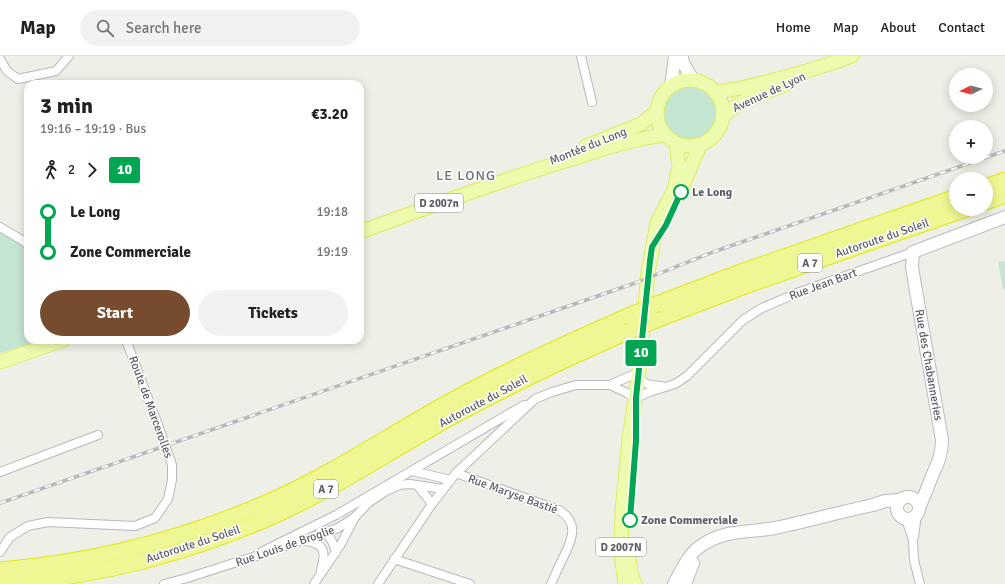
<!DOCTYPE html>
<html lang="en">
<head>
<meta charset="utf-8">
<style>
	:root { --surface:#fff; --page:#f2f2f2; --text:#202124; --muted:#757577; --line:#e0e0e0; --accent:#764b2e }
	body { margin:0; font-family:Signika,sans-serif; background:var(--page); color:var(--text); height:100vh; display:flex; flex-direction:column; font-size:15px; white-space:nowrap }
	* { box-sizing:border-box; margin:0 }
	p { font-size:13px; color:var(--muted) }
	.icon { flex:none; width:22px; height:22px; fill:none; stroke:currentColor; stroke-width:2; stroke-linecap:round; stroke-linejoin:round }
	.map { position:relative; flex:1; overflow:hidden }
	.side { position:absolute; left:24px; top:24px; width:340px; height:264px; display:flex; flex-direction:column; background:var(--surface); border-radius:12px; box-shadow:0 2px 10px #0003 }
	.side>* { flex:none }
	.badge { padding:0 8px; border-radius:3px; font-size:14px; line-height:26px }
	.needle { width:26px; rotate:264deg }
	.buttons { position:absolute; left:949px; top:12px; display:grid; gap:8px }
	.buttons a { display:grid; place-items:center; width:44px; height:44px; border-radius:50%; background:var(--surface); box-shadow:0 2px 10px #0003; font-size:20px }
	.map>.badge { position:absolute; translate:-50% -50%; box-shadow:0 0 0 2px #fff }
	.legs { display:flex; align-items:center; gap:6px; height:44px; padding:0 16px; font-size:13px }
	.legs p { margin-inline-start:auto }
	.overview { display:flex; align-items:center; justify-content:space-between; height:68px; padding:0 16px }
	h1 { font-size:22px; font-weight:700; line-height:30px }
	.button { display:flex; gap:8px; margin-top:auto; padding:8px 16px }
	.button a { flex:1; height:46px; border-radius:24px; background:var(--accent); color:#fff; font-size:16px; font-weight:700; line-height:46px; text-align:center }
	.button a+a { background:var(--page); color:var(--text) }
	ul { padding:0 16px; list-style:none }
	li { display:flex; align-items:center; gap:14px; height:40px; font-size:15px }
	li i { display:grid; place-items:center; width:6px; height:100%; margin:0 5px; background:currentColor }
	li i::after { content:''; width:10px; height:10px; margin:-5px; border:3px solid; border-radius:50%; background:var(--surface) }
	li p { margin-inline-start:auto }
	li:first-child i { background:linear-gradient(#0000 50%,currentColor 0) }
	li:last-child i { background:linear-gradient(currentColor 50%,#0000 0) }
	header { display:flex; align-items:center; gap:24px; box-sizing:border-box; height:56px; padding:0 20px; background:var(--surface); border-bottom:1px solid var(--line) }
	header strong { font-size:19px }
	nav { display:flex; gap:22px; margin-inline-start:auto; font-size:14px }
	.search { width:280px; height:36px; background:var(--page); display:flex; align-items:center; gap:10px; box-sizing:border-box; padding:0 14px; border-radius:22px; color:var(--muted); font-size:15px }
	.map>svg:first-child { display:block }
	.green { fill:#c4e5cf }
	.lines { fill:none; stroke-linecap:round; stroke-linejoin:round }
	.street-casing { stroke:#b8b8bf; stroke-width:10 }
	.secondary-casing { stroke:#bbbbc3; stroke-width:14 }
	.primary-casing { stroke:#e2ea63; stroke-width:15 }
	.highway-casing { stroke:#e3e80d; stroke-width:17 }
	.street { stroke:#fff; stroke-width:8 }
	.secondary { stroke:#fff; stroke-width:12 }
	.primary { stroke:#edfbaf; stroke-width:13 }
	.highway { stroke:#eff794; stroke-width:15 }
	.rail-casing { stroke:#b8b8b9; stroke-width:3.5 }
	.rail { stroke:#fff; stroke-width:2; stroke-dasharray:6; stroke-linecap:butt }
	.street-bridge-casing { stroke:#b8b8bf; stroke-width:10; stroke-linecap:butt }
	.highway-bridge-casing { stroke:#e3e80d; stroke-width:17; stroke-linecap:butt }
	.street-bridge { stroke:#fff; stroke-width:8 }
	.highway-bridge { stroke:#eff794; stroke-width:15 }
	.line-1-casing { stroke:#fff; stroke-width:9 }
	.line-1 { stroke:#00a651; stroke-width:6 }
	.stop-1-dot { fill:#fff; stroke:#00a651; stroke-width:2 }
	.labels { text-anchor:middle; stroke-width:3; stroke-linejoin:round; paint-order:stroke }
	.shield { fill:#fff; stroke:#8e8e93; stroke-width:1 }
	.shield-label { font-size:11px; font-weight:bold; fill:#5d5e65 }
	.street-label { font-size:12px; fill:#5d5e65; stroke:#fff }
	.stop-label { font-size:12px; font-weight:bold; fill:#5d5e65; stroke:#fff; text-anchor:start }
	.quarter-label { font-size:14px; letter-spacing:1px; fill:#6e7077; stroke:#fff }
</style>
</head>
<body>
<header>
<strong>Map</strong>
<div class="search"><svg class="icon" aria-label="search" viewBox="0 0 24 24"><circle cx="10" cy="10" r="6"/><path d="M15 15l6 6"/></svg>Search here</div>
<nav><a>Home</a><a>Map</a><a>About</a><a>Contact</a></nav>
</header>
<div class="map">
<svg width="1005" height="528" viewBox="0 0 1005 528">
	<rect width="100%" height="100%" fill="#eeefe6"/>
	<g class="green">
		<circle cx="691" cy="57" r="27"/>
		<polygon points="0,175 19,186 28,194 28,284 43,284 0,297"/>
		<polygon points="1005,205 1005,233 1003,233 998,206"/>
	</g>
	<g class="lines">
		<defs>
			<g id="street">
				<polyline points="581,0 592,46"/>
				<polyline points="0,3 7,15 18,23 56,15 69,0"/>
				<polyline points="0,171 22,184 28,189"/>
				<polyline points="126,284 158,369"/>
				<path d="M638,319c7,12 11,9 23,11"/>
				<polyline points="610,329 627,337 636,342 649,336 675,328 687,320 743,264 762,252 797,237 913,196"/>
				<polyline points="412,415 451,424"/>
				<polyline points="0,416 98,379"/>
				<path d="M456,417l103,37c21,13 13,30 4,48 -4,8 -8,17 -12,26"/>
				<polyline points="418,430 432,448"/>
				<polyline points="906,463 913,484 914,504 920,528"/>
				<path d="M320,476c11,2 13,11 16,20"/>
				<polyline points="914,481 917,458"/>
				<path d="M303,484c21,4 24,9 18,30"/>
				<polyline points="286,490 338,472 355,461 368,447 386,435 399,429 410,428 443,433"/>
				<polyline points="0,496 10,481 28,470 48,466 135,470 155,462 168,443 172,424 172,409"/>
				<polyline points="257,500 263,495 336,459 524,349"/>
				<polyline points="394,503 470,528"/>
				<polyline points="164,528 187,522 262,498"/>
				<polyline points="314,528 341,488 355,461"/>
				<polyline points="378,528 432,448 456,417 535,343 552,336 576,329 610,329 639,316"/>
			</g>
			<g id="secondary">
				<polyline points="682,0 683,7 693,24"/>
				<polyline points="671,30 675,0"/>
				<circle cx="908" cy="452" r="11"/>
				<path d="M919,452c5,-11 9,-21 13,-32 6,-13 10,-22 10,-36l-27,-155 -3,-18 1,-15 92,-35"/>
				<path d="M674,528c8,-14 14,-30 28,-39 24,-16 46,-12 73,-17 33,-7 65,-16 98,-23l12,-4 15,-1"/>
				<polyline points="685,528 693,507"/>
			</g>
			<g id="primary">
				<circle cx="690" cy="57" r="33"/>
				<path d="M715,36c19,-2 37,-6 55,-11 28,-7 55,-15 82,-25"/>
				<path d="M724,60c16,-18 43,-23 65,-33"/>
				<polyline points="586,90 641,68 657,55"/>
				<polyline points="679,139 700,89"/>
				<path d="M360,176c68,-25 136,-50 205,-71 33,-10 66,-22 100,-26"/>
				<polyline points="0,306 63,284"/>
				<polyline points="629,501 631,517 635,528"/>
				<polyline points="625,528 621,498 622,455 629,383 639,316 648,216 657,167 674,134 677,121 679,110 676,87"/>
			</g>
			<g id="highway">
				<polyline points="986,131 1005,124"/>
				<polyline points="986,146 1005,139"/>
				<polyline points="657,248 738,217 956,141"/>
				<polyline points="656,264 742,231 966,153"/>
				<path d="M0,514c95,-8 188,-32 275,-71 60,-27 116,-65 174,-97 58,-32 118,-59 179,-86"/>
				<path d="M2,528c96,-7 193,-32 280,-72 60,-28 115,-65 173,-97 56,-30 113,-57 172,-83"/>
			</g>
		</defs>
		<use href="#street" class="street-casing"/>
		<use href="#secondary" class="secondary-casing"/>
		<use href="#primary" class="primary-casing"/>
		<use href="#highway" class="highway-casing"/>
		<use href="#street" class="street"/>
		<use href="#secondary" class="secondary"/>
		<use href="#primary" class="primary"/>
		<use href="#highway" class="highway"/>
		<defs>
			<polyline id="rail" points="0,447 638,226 713,196 1005,95"/>
		</defs>
		<use href="#rail" class="rail-casing"/>
		<use href="#rail" class="rail"/>
		<defs>
			<polyline id="street-bridge" points="158,369 172,409"/>
			<g id="highway-bridge">
				<polyline points="628,260 657,248"/>
				<polyline points="627,276 656,264"/>
			</g>
		</defs>
		<use href="#street-bridge" class="street-bridge-casing"/>
		<use href="#highway-bridge" class="highway-bridge-casing"/>
		<use href="#street-bridge" class="street-bridge"/>
		<use href="#highway-bridge" class="highway-bridge"/>
	</g>
	<g class="lines">
		<defs>
			<polyline id="line-1" points="630,464 636,385 636,342 650,205 652,191 666,169 681,136"/>
		</defs>
		<use href="#line-1" class="line-1-casing"/>
		<use href="#line-1" class="line-1"/>
	</g>
	<g class="stop-1-dot">
		<circle cx="681" cy="136" r="7"/>
		<circle cx="630" cy="464" r="7"/>
	</g>
	<g class="labels">
		<g class="shield">
			<rect x="415" y="138" width="48" height="18" rx="3"/>
			<rect x="798" y="198" width="24" height="18" rx="3"/>
			<rect x="314" y="424" width="24" height="18" rx="3"/>
			<rect x="596" y="482" width="50" height="18" rx="3"/>
		</g>
		<g class="shield-label">
			<text x="439" y="151">D 2007n</text>
			<text x="810" y="211">A 7</text>
			<text x="326" y="437">A 7</text>
			<text x="621" y="495">D 2007N</text>
		</g>
		<g class="street-label">
			<text transform="translate(769 36) rotate(-25)" y="4">Avenue de Lyon</text>
			<text transform="translate(588 90) rotate(-22)" y="4">Montée du Long</text>
			<text transform="translate(882 182) rotate(-19)" y="4">Autoroute du Soleil</text>
			<text transform="translate(823 228) rotate(-20)" y="4">Rue Jean Bart</text>
			<text transform="translate(929 309) rotate(80)" y="4">Rue des Chabanneries</text>
			<text transform="translate(483 345) rotate(-28)" y="4">Autoroute du Soleil</text>
			<text transform="translate(151 351) rotate(70)" y="4">Route de Marcerolles</text>
			<text transform="translate(513 438) rotate(20)" y="4">Rue Maryse Bastié</text>
			<text transform="translate(193 488) rotate(-18)" y="4">Autoroute du Soleil</text>
			<text transform="translate(285 490) rotate(-19)" y="4">Rue Louis de Broglie</text>
		</g>
		<g class="stop-label">
			<text x="692" y="140">Le Long</text>
			<text x="641" y="468">Zone Commerciale</text>
		</g>
		<g class="quarter-label">
			<text x="466" y="124">LE LONG</text>
		</g>
	</g>
</svg>
<div class="buttons">
<a><svg class="needle" viewBox="-14 -14 28 28"><path d="M0-13l5 13h-10z" fill="#e53935"/><path d="M0 13l5-13h-10z" fill="#757577"/></svg></a>
<a>+</a>
<a>−</a>
</div>
<b class="badge" style="left:641px;top:297px;background:#00a651;color:#fff">10</b>
<section class="side">
<div class="overview"><div><h1>3 min</h1><p>19:16 – 19:19 · Bus</p></div><b>€3.20</b></div>
<div class="legs"><svg class="icon" aria-label="walk" viewBox="0 0 24 24"><circle cx="13" cy="4" r="2"/><path d="M13 8l-2 6 4 7M11 14l-3 7M7 12l3-4h3l4 4"/></svg>2<svg class="icon" aria-label="forward" viewBox="0 0 24 24"><path d="M9 5l7 7-7 7"/></svg><b class="badge" style="background:#00a651;color:#fff">10</b></div>
<ul>
<li><i style="color:#00a651"></i><b>Le Long</b><p>19:18</p></li>
<li><i style="color:#00a651"></i><b>Zone Commerciale</b><p>19:19</p></li>
</ul>
<div class="button"><a>Start</a><a>Tickets</a></div>
</section>
</div>
</body>
</html>
